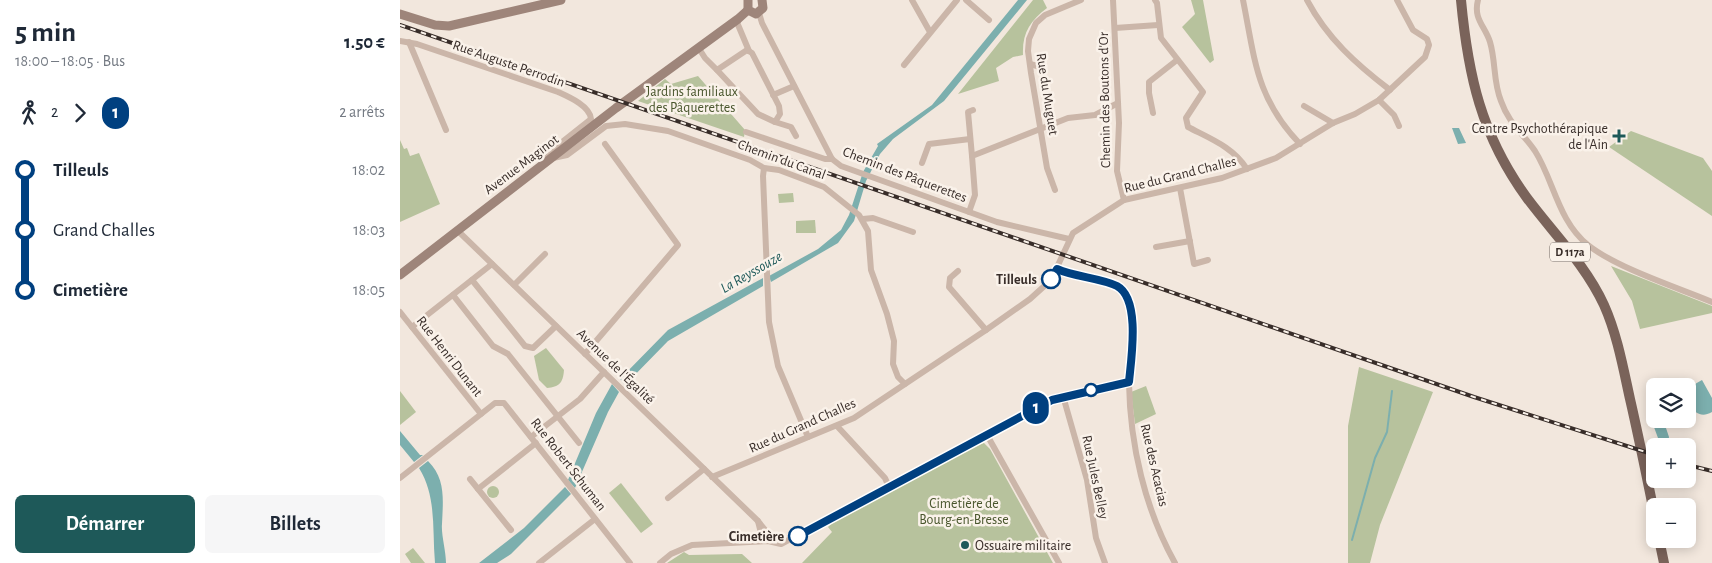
<!DOCTYPE html>
<html lang="fr">
<head>
<meta charset="utf-8">
<style>
	:root { --surface:#fff; --page:#f6f6f7; --text:#1f2937; --muted:#747a83; --accent:#1e5959 }
	body { margin:0; font-family:"Alegreya Sans",sans-serif; background:var(--page); color:var(--text); height:100vh; display:flex; flex-direction:column; font-size:19px; white-space:nowrap }
	* { box-sizing:border-box; margin:0 }
	p { font-size:16px; color:var(--muted) }
	.icon { flex:none; width:28px; height:28px; fill:none; stroke:currentColor; stroke-width:2; stroke-linecap:round; stroke-linejoin:round }
	.map { position:relative; flex:1; overflow:hidden }
	.details { display:flex; flex-direction:column; background:var(--surface); width:400px }
	.details>* { flex:none }
	.badge { padding:0 10px; border-radius:16px; font-size:18px; line-height:32px }
	.controls { position:absolute; left:1246px; top:378px; display:grid; gap:10px }
	.controls a { display:grid; place-items:center; width:50px; height:50px; border-radius:8px; background:var(--surface); box-shadow:0 2px 12px #0003; font-size:25px }
	.map>.badge { position:absolute; translate:-50% -50%; box-shadow:0 0 0 2px #fff }
	.legs { display:flex; align-items:center; gap:8px; height:55px; padding:0 15px; font-size:16px }
	.legs p { margin-inline-start:auto }
	.overview { display:flex; align-items:center; justify-content:space-between; height:85px; padding:0 15px }
	h1 { font-size:28px; font-weight:600; line-height:38px }
	.action { display:flex; gap:10px; margin-top:auto; padding:10px 15px }
	.action a { flex:1; height:58px; border-radius:8px; background:var(--accent); color:#fff; font-size:20px; font-weight:600; line-height:58px; text-align:center }
	.action a+a { background:var(--page); color:var(--text) }
	ul { padding:0 15px; list-style:none }
	li { display:flex; align-items:center; gap:18px; height:60px; font-size:19px }
	li i { display:grid; place-items:center; width:8px; height:100%; margin:0 6px; background:currentColor }
	li i::after { content:''; width:12px; height:12px; margin:-6px; border:4px solid; border-radius:50%; background:var(--surface) }
	li p { margin-inline-start:auto }
	li:first-child i { background:linear-gradient(#0000 50%,currentColor 0) }
	li:last-child i { background:linear-gradient(currentColor 50%,#0000 0) }
	main { display:flex; flex:1; min-height:0 }
	.map>svg:first-child { display:block }
	.green { fill:#b7c29d }
	.water { fill:#7cafae }
	.lines { fill:none; stroke-linecap:round; stroke-linejoin:round }
	.stream { stroke:#7cafae; stroke-width:2 }
	.street { stroke:#cbb6a9; stroke-width:6 }
	.secondary { stroke:#9e857a; stroke-width:9 }
	.primary { stroke:#7a635a; stroke-width:10 }
	.rail-casing { stroke:#382d29; stroke-width:4 }
	.rail { stroke:#faf2ea; stroke-width:2; stroke-dasharray:5.5; stroke-linecap:butt }
	.line-1-casing { stroke:#fff; stroke-width:11 }
	.line-1 { stroke:#004080; stroke-width:8 }
	.poi-dot { fill:#1e5959; stroke:#faf2ea; stroke-width:2 }
	.stop-1-dot { fill:#fff; stroke:#004080; stroke-width:2.5 }
	.labels { text-anchor:middle; stroke-width:5; stroke-linejoin:round; paint-order:stroke }
	.shield { fill:#faf2ea; stroke:#726863; stroke-width:1 }
	.shield-label { font-size:12px; font-weight:bold; fill:#382d29 }
	.street-label { font-size:14px; fill:#382d29; stroke:#faf2ea }
	.park-label { font-size:14px; fill:#49562d; stroke:#faf2ea }
	.poi-label { font-size:14px; fill:#382d29; stroke:#faf2ea; text-anchor:end }
	.stop-label { font-size:14px; font-weight:bold; fill:#382d29; stroke:#faf2ea; text-anchor:end }
	.water-label { font-size:15px; font-style:italic; fill:#1e5959; stroke:#faf2ea }
</style>
</head>
<body>
<main>
<section class="details">
<div class="overview"><div><h1>5 min</h1><p>18:00 – 18:05 · Bus</p></div><b>1.50 €</b></div>
<div class="legs"><svg class="icon" aria-label="walk" viewBox="0 0 24 24"><circle cx="13" cy="4" r="2"/><path d="M13 8l-2 6 4 7M11 14l-3 7M7 12l3-4h3l4 4"/></svg>2<svg class="icon" aria-label="forward" viewBox="0 0 24 24"><path d="M9 5l7 7-7 7"/></svg><b class="badge" style="background:#004080;color:#fff">1</b><p>2 arrêts</p></div>
<ul>
<li><i style="color:#004080"></i><b>Tilleuls</b><p>18:02</p></li>
<li><i style="color:#004080"></i><span>Grand Challes</span><p>18:03</p></li>
<li><i style="color:#004080"></i><b>Cimetière</b><p>18:05</p></li>
</ul>
<div class="action"><a>Démarrer</a><a>Billets</a></div>
</section>
<div class="map">
<svg width="1312" height="563" viewBox="0 0 1312 563">
	<rect width="100%" height="100%" fill="#f2e7dd"/>
	<g class="green">
		<path d="M633,0h10l4,8c-17,13 -25,25 -24,47l-10,2 -17,11 3,13 -41,13z"/>
		<polygon points="791,0 803,0 814,60 810,63 782,27 795,14"/>
		<polygon points="298,76 345,130 344,137 238,101 265,79 271,84"/>
		<polygon points="1231,131 1303,158 1312,171 1312,216 1209,147"/>
		<polygon points="0,140 4,149 7,148 10,156 19,153 40,204 0,222"/>
		<polygon points="393,193 394,202 379,203 378,194"/>
		<polygon points="415,220 416,233 396,233 396,221"/>
		<polygon points="1211,266 1312,306 1312,313 1240,329 1232,301"/>
		<path d="M146,348l18,22c-1,13 -5,17 -17,18l-8,-8 -5,-24z"/>
		<polygon points="959,367 1033,392 980,525 970,563 948,563 948,426"/>
		<polygon points="746,386 756,414 735,424 731,392"/>
		<polygon points="0,391 16,412 0,425"/>
		<polygon points="584,443 590,449 653,563 402,563 432,532 428,527 433,522 575,445"/>
		<polygon points="221,483 253,524 241,533 209,493"/>
		<circle cx="93" cy="492" r="6"/>
		<polygon points="13,548 25,563 11,563 5,554"/>
		<polygon points="284,552 289,555 342,554 352,563 267,563"/>
	</g>
	<g class="water">
		<polygon points="618,0 627,0 544,101 493,139 480,154 466,181 454,221 438,243 371,282 369,276 418,249 441,230 449,215 463,172 478,146 477,144 532,105"/>
		<polygon points="1052,128 1059,128 1066,143 1058,144"/>
		<polygon points="363,278 363,286 268,341 225,385 220,379 268,330"/>
		<path d="M1302,380l10,18v14c-11,6 -15,1 -24,-6v-18z"/>
		<polygon points="212,384 219,392 208,412 175,488 168,480 196,413"/>
		<polygon points="1252,414 1255,415 1255,419 1263,419 1269,437 1268,443 1258,438 1251,419"/>
		<polygon points="0,431 20,455 23,455 14,462 0,445"/>
		<path d="M28,461c18,18 15,39 14,63 -1,10 4,27 4,39h-11c-3,-33 2,-66 -16,-95z"/>
		<polygon points="165,487 171,494 111,554 97,563 79,563 124,528"/>
	</g>
	<g class="lines">
		<polyline class="stream" points="952,540 975,458 987,432 992,391"/>
		<g class="street">
			<polyline points="512,0 530,32"/>
			<polyline points="566,0 589,20"/>
			<polyline points="713,0 719,123 717,171 724,200"/>
			<path d="M755,0l2,3 4,35 42,54 -17,26 2,9c23,12 45,20 59,42"/>
			<path d="M843,0c12,60 13,98 57,144"/>
			<path d="M907,0c20,38 49,64 83,90"/>
			<path d="M1078,0c-5,19 7,26 12,42 6,20 3,40 11,59 8,23 21,31 34,50 19,30 23,70 53,94 29,23 88,42 124,57"/>
			<polyline points="359,13 362,23 432,159 441,166 597,222 669,239"/>
			<polyline points="336,20 349,51"/>
			<polyline points="715,28 758,25"/>
			<path d="M0,41l17,3 141,48c11,5 32,14 33,27l-48,38 -1,9"/>
			<polyline points="9,42 46,130"/>
			<polyline points="298,47 305,58 317,70"/>
			<polygon points="347,50 352,53 379,106 380,114 375,122 358,114 317,70"/>
			<polyline points="630,64 644,68"/>
			<polyline points="504,65 557,0"/>
			<polyline points="373,95 394,86"/>
			<polyline points="979,100 994,115 999,126"/>
			<polyline points="904,106 933,123"/>
			<polyline points="753,113 749,93 749,82 777,60"/>
			<polyline points="375,122 391,127 396,136"/>
			<polyline points="346,132 425,159 432,159"/>
			<polyline points="572,156 568,112 573,110"/>
			<polyline points="153,158 167,155 206,126 225,124 268,131 350,160 364,168 379,170 424,187 459,215 468,231 471,270 487,314 494,341 493,364 498,377 505,384"/>
			<polyline points="522,163 529,144 570,139"/>
			<polyline points="364,168 363,176 369,322 378,366 408,437"/>
			<polyline points="780,188 794,264 808,260"/>
			<polyline points="655,190 647,168 631,73 628,51 629,39 636,23 645,15 681,0"/>
			<polyline points="569,212 575,195 572,156 668,118 695,115 718,103"/>
			<polyline points="463,219 473,218 513,232"/>
			<polyline points="57,230 357,520 370,536 384,542"/>
			<polyline points="756,247 790,241"/>
			<path d="M657,269c18,8 60,11 70,27 13,20 1,64 2,87 1,62 16,126 46,180"/>
			<polyline points="558,271 550,278 549,287 586,330"/>
			<polyline points="72,280 125,346 133,348 156,326"/>
			<polyline points="114,285 145,254"/>
			<polyline points="53,295 93,346 108,354 179,443"/>
			<polyline points="0,312 81,414"/>
			<polyline points="12,327 92,264"/>
			<polyline points="185,354 278,245 205,144"/>
			<polyline points="663,396 687,480 696,538 705,563"/>
			<polyline points="437,426 485,478 489,487"/>
			<polyline points="587,435 659,563"/>
			<polyline points="131,437 180,399 204,372"/>
			<polyline points="312,477 454,418 586,330 630,299 651,280 673,233 724,200 822,178 876,158 933,123 955,114 979,100 1025,57 1029,45 1027,39 1013,30 997,0"/>
			<polyline points="0,478 95,403 104,403 230,563"/>
			<polyline points="70,479 111,530"/>
			<polyline points="78,489 136,443"/>
			<polyline points="268,498 304,469"/>
			<polyline points="358,521 361,533"/>
			<polyline points="139,563 195,519"/>
			<polyline points="260,563 271,554 292,545 368,541 381,544 652,400 729,382"/>
		</g>
		<g class="secondary">
			<polyline points="348,0 348,10 356,14 363,8 362,0"/>
			<polyline points="0,14 35,25 49,26 161,0"/>
			<polyline points="0,275 216,108 338,19 348,10"/>
		</g>
		<g class="primary">
			<path d="M1061,0c7,75 20,135 66,198 26,35 58,66 77,107 13,29 19,62 26,94 9,39 17,79 25,118"/>
			<polyline points="1259,539 1264,563"/>
		</g>
		<defs>
			<g id="rail">
				<polyline points="0,25 1074,397 1255,455"/>
				<polyline points="1288,465 1312,471"/>
			</g>
		</defs>
		<use href="#rail" class="rail-casing"/>
		<use href="#rail" class="rail"/>
	</g>
	<g class="lines">
		<defs>
			<path id="line-1" d="M398,536l254,-136 77,-18c2,-22 12,-83 -12,-96 -16,-8 -42,-9 -60,-17l-6,10"/>
		</defs>
		<use href="#line-1" class="line-1-casing"/>
		<use href="#line-1" class="line-1"/>
	</g>
	<g class="poi-dot">
		<path d="M1216.5 128.5h5v5h5v5h-5v5h-5v-5h-5v-5h5z"/>
		<circle cx="565" cy="545" r="5"/>
	</g>
	<g class="stop-1-dot">
		<circle cx="651" cy="279" r="9"/>
		<circle cx="691" cy="390" r="6"/>
		<circle cx="398" cy="536" r="9"/>
	</g>
	<g class="labels">
		<rect class="shield" x="1150" y="242.5" width="40" height="19" rx="4"/>
		<g class="shield-label">
			<text x="1170" y="256">D 117a</text>
		</g>
		<g class="street-label">
			<text transform="translate(109 63) rotate(19)" y="5">Rue Auguste Perrodin</text>
			<text transform="translate(648 94) rotate(81)" y="5">Rue du Muguet</text>
			<text transform="translate(704 100) rotate(-91)" y="5">Chemin des Boutons d'Or</text>
			<text transform="translate(382 159) rotate(20)" y="5">Chemin du Canal</text>
			<text transform="translate(121 164) rotate(-37)" y="5">Avenue Maginot</text>
			<text transform="translate(505 174) rotate(21)" y="5">Chemin des Pâquerettes</text>
			<text transform="translate(780 174) rotate(-14)" y="5">Rue du Grand Challes</text>
			<text transform="translate(50 356) rotate(52)" y="5">Rue Henri Dunant</text>
			<text transform="translate(216 366) rotate(44)" y="5">Avenue de l'Égalité</text>
			<text transform="translate(402 425) rotate(-24)" y="5">Rue du Grand Challes</text>
			<text transform="translate(169 464) rotate(52)" y="5">Rue Robert Schuman</text>
			<text transform="translate(755 465) rotate(77)" y="5">Rue des Acacias</text>
			<text transform="translate(696 477) rotate(78)" y="5">Rue Jules Belley</text>
		</g>
		<g class="park-label">
			<text x="292" y="96">Jardins familiaux<tspan x="292" dy="16">des Pâquerettes</tspan></text>
			<text x="564" y="508">Cimetière de<tspan x="564" dy="16">Bourg-en-Bresse</tspan></text>
		</g>
		<g class="poi-label">
			<text x="1208" y="133">Centre Psychothérapique<tspan x="1208" dy="16">de l'Ain</tspan></text>
			<text x="575" y="550" text-anchor="start">Ossuaire militaire</text>
		</g>
		<g class="stop-label">
			<text x="637" y="284">Tilleuls</text>
			<text x="384" y="541">Cimetière</text>
		</g>
		<g class="water-label">
			<text transform="translate(351 272) rotate(-30)" y="5">La Reyssouze</text>
		</g>
	</g>
</svg>
<div class="controls">
<a><svg class="icon" aria-label="layers" viewBox="0 0 24 24"><path d="M12 4l9 5-9 5-9-5zM3 14l9 5 9-5"/></svg></a>
<a>+</a>
<a>−</a>
</div>
<b class="badge" style="left:636px;top:408px;background:#004080;color:#fff">1</b>
</div>
</main>
</body>
</html>
